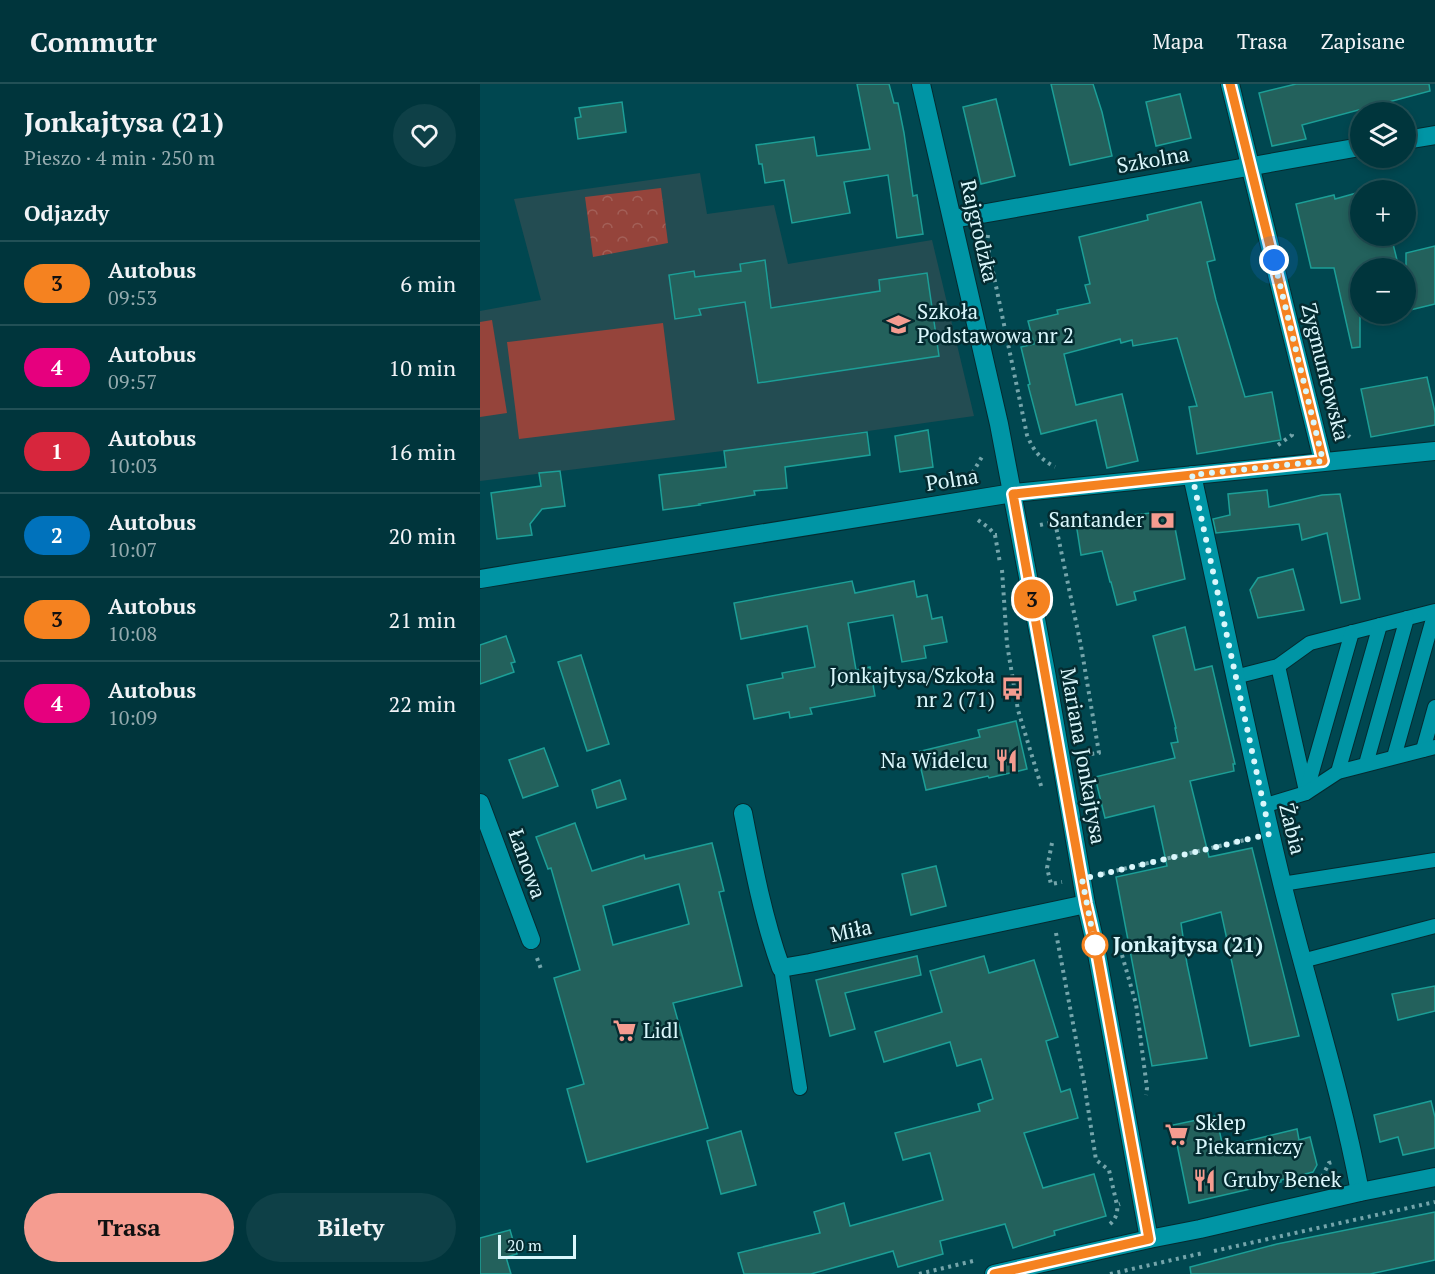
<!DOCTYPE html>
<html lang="pl">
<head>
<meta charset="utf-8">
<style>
	:root { --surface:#00353c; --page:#0e4047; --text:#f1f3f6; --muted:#95abaf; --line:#225056; --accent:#f59c90 }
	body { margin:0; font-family:"PT Serif",serif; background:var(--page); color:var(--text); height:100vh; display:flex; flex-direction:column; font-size:22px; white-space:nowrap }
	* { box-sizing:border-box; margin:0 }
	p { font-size:20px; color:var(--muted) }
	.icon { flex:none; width:33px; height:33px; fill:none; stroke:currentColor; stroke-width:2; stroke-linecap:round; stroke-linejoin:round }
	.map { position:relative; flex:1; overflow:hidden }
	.drawer { display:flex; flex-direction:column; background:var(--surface); width:480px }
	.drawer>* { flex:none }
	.badge { padding:0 12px; border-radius:20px; font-size:21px; line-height:39px }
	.controls { position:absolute; left:870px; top:18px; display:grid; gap:12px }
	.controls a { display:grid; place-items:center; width:66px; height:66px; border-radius:50%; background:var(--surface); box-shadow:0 3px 9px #0003,0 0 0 2px var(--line); font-size:30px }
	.scale { position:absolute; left:18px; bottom:15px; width:78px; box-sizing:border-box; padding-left:6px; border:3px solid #daf7fc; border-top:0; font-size:16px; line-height:21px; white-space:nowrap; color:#daf7fc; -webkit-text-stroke:4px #042b30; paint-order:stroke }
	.you { position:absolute; width:30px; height:30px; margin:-15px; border:4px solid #fff; border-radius:50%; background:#1a73e8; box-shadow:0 0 0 9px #1a73e833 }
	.map>.badge { position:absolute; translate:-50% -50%; box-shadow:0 0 0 3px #fff }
	h2 { padding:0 24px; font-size:22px; line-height:54px }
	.round { display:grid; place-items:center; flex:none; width:63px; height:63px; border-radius:32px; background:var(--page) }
	.summary { display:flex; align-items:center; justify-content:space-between; height:102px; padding:0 24px }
	h1 { font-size:28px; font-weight:800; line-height:45px }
	.primary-button { display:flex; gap:12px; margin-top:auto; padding:12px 24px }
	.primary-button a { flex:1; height:69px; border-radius:36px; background:var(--accent); color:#111; font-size:24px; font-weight:800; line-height:69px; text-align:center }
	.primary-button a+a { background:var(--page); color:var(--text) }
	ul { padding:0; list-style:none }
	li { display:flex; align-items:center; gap:18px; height:84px; padding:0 24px; border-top:2px solid var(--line) }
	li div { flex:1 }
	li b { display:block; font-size:22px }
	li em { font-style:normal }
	li .badge { min-width:66px; font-weight:700; text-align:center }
	header { display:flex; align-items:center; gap:36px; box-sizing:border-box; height:84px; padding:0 30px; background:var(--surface); border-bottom:2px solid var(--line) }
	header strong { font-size:28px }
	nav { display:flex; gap:33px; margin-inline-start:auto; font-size:21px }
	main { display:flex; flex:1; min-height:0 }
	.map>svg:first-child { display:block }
	.built { fill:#234c52 }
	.grass { fill:#95443b }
	.park { fill:url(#park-crowns) }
	.building { fill:#23615c; stroke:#1c9f97; stroke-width:1.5; fill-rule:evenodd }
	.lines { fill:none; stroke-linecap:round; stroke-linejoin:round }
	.lane-casing { stroke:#042b30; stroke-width:16 }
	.street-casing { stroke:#042b30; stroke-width:20 }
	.secondary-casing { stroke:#042b30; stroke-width:20 }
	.path { stroke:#74a5ab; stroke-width:4; stroke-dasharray:3 4.5; stroke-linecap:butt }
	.lane { stroke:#0095a5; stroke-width:14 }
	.street { stroke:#0095a5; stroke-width:18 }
	.secondary { stroke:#0095a5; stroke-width:18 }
	.line-casing { stroke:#fff; stroke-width:14 }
	.line { stroke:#f58220; stroke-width:9 }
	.walk { stroke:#daf7fc; stroke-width:6; stroke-dasharray:0 10.8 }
	.stop-dot { fill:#fff; stroke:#f58220; stroke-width:3 }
	.labels { text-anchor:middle; stroke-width:5; stroke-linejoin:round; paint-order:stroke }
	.street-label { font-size:21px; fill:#daf7fc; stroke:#042b30 }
	.poi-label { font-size:21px; fill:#daf7fc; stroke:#042b30; text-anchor:start }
	.stop-label { font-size:21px; font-weight:bold; fill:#daf7fc; stroke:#042b30; text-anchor:start }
</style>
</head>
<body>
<header>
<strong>Commutr</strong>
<nav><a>Mapa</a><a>Trasa</a><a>Zapisane</a></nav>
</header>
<main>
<section class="drawer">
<div class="summary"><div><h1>Jonkajtysa (21)</h1><p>Pieszo · 4 min · 250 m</p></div><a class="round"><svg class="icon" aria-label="heart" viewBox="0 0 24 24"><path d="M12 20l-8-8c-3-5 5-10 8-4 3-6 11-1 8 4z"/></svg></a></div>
<h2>Odjazdy</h2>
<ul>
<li><span class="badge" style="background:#f58220;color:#111">3</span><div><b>Autobus</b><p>09:53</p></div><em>6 min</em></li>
<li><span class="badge" style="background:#e6007e;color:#fff">4</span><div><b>Autobus</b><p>09:57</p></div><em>10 min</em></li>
<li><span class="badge" style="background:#d7263d;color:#fff">1</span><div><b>Autobus</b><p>10:03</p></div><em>16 min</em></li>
<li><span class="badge" style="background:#0072bc;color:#fff">2</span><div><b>Autobus</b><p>10:07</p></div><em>20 min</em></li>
<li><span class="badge" style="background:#f58220;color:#111">3</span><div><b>Autobus</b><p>10:08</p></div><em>21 min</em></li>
<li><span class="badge" style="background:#e6007e;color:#fff">4</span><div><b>Autobus</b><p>10:09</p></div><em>22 min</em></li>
</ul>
<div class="primary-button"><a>Trasa</a><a>Bilety</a></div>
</section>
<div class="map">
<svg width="955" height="1190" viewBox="0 0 955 1190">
	<defs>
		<pattern id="park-crowns" width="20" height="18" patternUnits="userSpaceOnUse" patternTransform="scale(1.5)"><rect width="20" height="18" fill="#95443b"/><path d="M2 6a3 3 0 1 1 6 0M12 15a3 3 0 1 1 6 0" fill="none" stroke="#a36058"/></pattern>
	</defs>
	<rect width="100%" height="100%" fill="#004750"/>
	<polygon class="built" points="220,89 227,130 294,121 308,180 452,156 494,332 267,364 0,397 0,227 61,216 34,115"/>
	<g class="grass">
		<polygon points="12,236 27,329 0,333 0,238"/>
		<polygon points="183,239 195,336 39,355 27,258"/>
	</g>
	<polygon class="park" points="181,104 188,159 113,173 105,113"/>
	<g class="building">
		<polygon points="377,0 409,0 414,19 418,19 424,49 433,112 437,111 443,150 417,154 408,91 364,98 370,129 312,139 304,96 285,99 282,80 279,80 276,61 334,53 337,72 390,65"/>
		<polygon points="571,0 613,0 622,28 632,72 590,81"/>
		<polygon points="816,0 949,0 950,7 822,41 826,55 792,62 779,9"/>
		<polygon points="700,10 711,54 676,62 666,18"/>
		<polygon points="516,15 535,92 501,100 483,23"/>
		<polygon points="142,18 146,48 98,55 95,34 101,33 99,24"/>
		<polygon points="880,108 880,152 911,152 919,184 880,184 880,263 872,264 854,184 831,184 816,120 854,111 855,115"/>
		<polygon points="721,118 735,176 727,178 736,216 765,313 792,308 801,356 717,370 709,323 717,322 697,254 653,262 652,256 641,259 640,255 584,270 596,321 642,310 658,377 627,384 616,336 561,350 548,301 550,300 541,263 554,260 548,237 578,230 577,226 610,219 605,201 610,200 599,153 668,136 667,131"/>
		<polygon points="955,162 955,220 926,227 926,169"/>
		<polygon points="285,176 291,224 400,207 399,196 447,189 459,272 278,299 265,218 219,225 221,231 195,235 189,191 214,187 215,193 261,187 260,180"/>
		<polygon points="947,293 955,328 955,341 891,353 881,305"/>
		<polygon points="448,346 453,383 420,388 415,352"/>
		<polygon points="387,348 390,371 305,383 307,404 274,407 275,411 219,420 220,421 183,426 179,391 246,383 244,367"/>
		<polygon points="80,387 85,422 62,425 50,440 52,451 17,455 11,409 61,402 59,389"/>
		<polygon points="787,406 789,423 842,411 860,410 880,515 861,519 847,449 822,456 819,440 736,449 733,435 750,431 748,410"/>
		<polygon points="680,428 694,439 705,495 654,508 656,516 637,521 631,498 630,498 622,467 601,471 596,439 626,434"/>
		<polygon points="813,485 824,526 778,534 770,506 778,494"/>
		<polygon points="372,497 375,509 434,497 437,513 447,511 452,535 462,533 467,558 444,562 446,574 422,578 413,531 368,539 376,586 390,583 395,612 330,624 332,630 310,634 309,628 274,635 267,601 303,594 302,589 335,583 327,542 261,555 254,519"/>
		<polygon points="705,543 715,586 732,582 755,680 753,680 754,687 710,697 729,773 772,764 819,952 770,962 741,828 701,839 707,880 727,974 672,982 636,793 687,782 674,722 625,734 615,693 695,674 691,659 698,658 695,644 696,644 673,552"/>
		<polygon points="26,552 35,578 31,579 34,588 0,600 0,561"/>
		<polygon points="101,571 129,660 107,667 78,578"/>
		<polygon points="536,637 547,685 509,694 508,692 446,706 437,668 500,653 498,646"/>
		<polygon points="64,664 78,702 43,714 29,676"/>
		<polygon points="140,696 146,715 117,724 112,706"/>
		<path d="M95,739l17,48 52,-16 1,4 67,-16 12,48 -5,1 23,94 -69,17 35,125 -121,34 -20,-73 17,-5 -30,-106 26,-8 -29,-102 -3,1 -12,-32zM199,800l10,40 -76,21 -10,-39z"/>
		<polygon points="456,782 466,822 431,831 422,790"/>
		<polygon points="437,872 441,891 365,909 375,945 350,952 336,896"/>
		<polygon points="504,872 509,889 554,876 578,953 566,957 581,1008 590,1005 598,1034 544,1049 563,1104 614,1090 626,1132 574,1147 575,1151 533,1164 525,1140 460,1157 463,1170 418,1183 413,1167 331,1190 264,1190 258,1169 340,1149 334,1128 364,1119 370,1142 463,1116 450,1069 423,1076 415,1049 500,1027 498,1020 513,1015 501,975 477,982 470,958 404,978 395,948 462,928 450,887"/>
		<polygon points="955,902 955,927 918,936 912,910"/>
		<polygon points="951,1017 955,1033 955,1064 923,1071 918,1053 900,1058 894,1031"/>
		<polygon points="736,1032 743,1063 817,1045 819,1056 830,1053 837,1081 833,1088 801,1096 801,1098 709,1119 693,1041"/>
		<polygon points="261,1047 276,1101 241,1110 227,1057"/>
		<polygon points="955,1128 955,1176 890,1190 711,1190 710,1183 797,1160"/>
		<polygon points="30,1146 37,1170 26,1173 31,1190 0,1190 0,1154"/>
	</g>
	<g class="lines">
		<defs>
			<g id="lane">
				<polyline points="798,582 826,707"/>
				<polyline points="755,593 798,582 830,559 955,527"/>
				<polyline points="943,666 955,623"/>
				<polyline points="914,673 955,528"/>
				<polyline points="886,680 927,534"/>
				<polyline points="858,688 900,541"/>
				<polyline points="826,709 872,548"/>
				<polyline points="783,722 826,709 858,688 955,663"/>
				<polyline points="802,800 955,776"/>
				<polyline points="822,877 955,842"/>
				<polyline points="301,884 320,1004"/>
			</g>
			<g id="street">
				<polyline points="750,0 843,377"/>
				<polyline points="926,56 955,51"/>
				<polyline points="473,135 880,63"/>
				<path d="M712,391c30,136 57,273 90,408 25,102 59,206 78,309"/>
				<polyline points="0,495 533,409"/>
				<polyline points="0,719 51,856"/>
				<path d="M263,729c10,52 20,105 38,155l29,-5 276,-59"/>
			</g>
			<g id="secondary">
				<polyline points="441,0 519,340 566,588 606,820 615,859 669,1155"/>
				<polyline points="533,409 955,367"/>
				<polyline points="514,1190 669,1155 720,1145 880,1108 955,1093"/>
			</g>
		</defs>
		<use href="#lane" class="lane-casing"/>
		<use href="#street" class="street-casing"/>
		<use href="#secondary" class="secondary-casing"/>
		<g class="path">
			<path d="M508,151l-1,8 40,192c6,15 13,24 28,32"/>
			<polyline points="858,341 863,347 870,353"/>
			<polyline points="798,361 812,351 812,348"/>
			<polyline points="486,393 493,388 503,371"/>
			<polyline points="498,436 509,444 515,451 517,451"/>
			<polyline points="575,438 601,562 619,669 602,671"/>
			<polyline points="560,441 575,438 573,426"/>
			<polyline points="515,451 520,479"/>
			<polyline points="522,486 527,560 538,626 562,705"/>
			<polyline points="572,759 567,784 571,800 582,798"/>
			<polyline points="622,790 769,755"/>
			<polyline points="576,849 604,998 616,1076 629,1086 637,1121 640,1120"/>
			<polyline points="642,871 656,920 667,1004 666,1011"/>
			<polyline points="57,874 61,885"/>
			<polyline points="842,1093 849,1079 853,1078"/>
			<path d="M630,1140c6,-5 8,-12 7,-19"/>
			<polyline points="734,1167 955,1118"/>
			<polyline points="439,1190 497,1176"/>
			<polyline points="630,1190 723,1169"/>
		</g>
		<use href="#lane" class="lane"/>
		<use href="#street" class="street"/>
		<use href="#secondary" class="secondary"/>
	</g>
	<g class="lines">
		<defs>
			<polyline id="line" points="514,1190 669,1155 615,859 606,820 533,410 843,377 750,0"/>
		</defs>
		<use href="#line" class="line-casing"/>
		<use href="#line" class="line"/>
		<polyline class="walk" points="615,861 602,795 790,750 712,391 843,377 794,176"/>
	</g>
	<defs>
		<symbol id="school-bare" viewBox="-9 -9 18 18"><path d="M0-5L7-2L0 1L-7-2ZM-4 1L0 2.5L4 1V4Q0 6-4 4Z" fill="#f59c90" stroke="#042b30" stroke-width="2.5" paint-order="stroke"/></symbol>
		<symbol id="bank-bare" viewBox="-9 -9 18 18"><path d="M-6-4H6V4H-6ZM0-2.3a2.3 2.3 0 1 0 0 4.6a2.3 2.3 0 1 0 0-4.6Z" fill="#f59c90" stroke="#042b30" stroke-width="2.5" paint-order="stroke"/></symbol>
		<symbol id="bus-bare" viewBox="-9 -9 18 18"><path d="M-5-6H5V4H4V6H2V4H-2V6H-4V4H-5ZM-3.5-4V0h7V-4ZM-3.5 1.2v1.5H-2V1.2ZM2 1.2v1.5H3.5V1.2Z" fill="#f59c90" stroke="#042b30" stroke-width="2.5" paint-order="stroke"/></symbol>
		<symbol id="restaurant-bare" viewBox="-9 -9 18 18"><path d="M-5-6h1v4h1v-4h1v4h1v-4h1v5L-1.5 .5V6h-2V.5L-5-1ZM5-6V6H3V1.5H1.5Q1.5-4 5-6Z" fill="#f59c90" stroke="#042b30" stroke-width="2.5" paint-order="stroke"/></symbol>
		<symbol id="supermarket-bare" viewBox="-9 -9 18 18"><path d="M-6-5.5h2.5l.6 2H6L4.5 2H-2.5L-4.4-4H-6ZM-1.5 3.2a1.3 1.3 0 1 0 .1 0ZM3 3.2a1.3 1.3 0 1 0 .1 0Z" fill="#f59c90" stroke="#042b30" stroke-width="2.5" paint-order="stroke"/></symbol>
	</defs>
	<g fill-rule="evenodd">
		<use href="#school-bare" x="402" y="224" width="33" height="33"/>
		<use href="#bank-bare" x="666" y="420" width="33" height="33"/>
		<use href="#bus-bare" x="516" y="588" width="33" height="33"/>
		<use href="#restaurant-bare" x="510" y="660" width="33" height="33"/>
		<use href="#supermarket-bare" x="128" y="930" width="33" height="33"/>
		<use href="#supermarket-bare" x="680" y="1034" width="33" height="33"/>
		<use href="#restaurant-bare" x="708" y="1080" width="33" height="33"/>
	</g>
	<circle class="stop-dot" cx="615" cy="861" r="12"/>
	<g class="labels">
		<g class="street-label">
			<text transform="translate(673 76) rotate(-10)" y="7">Szkolna</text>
			<text transform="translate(499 147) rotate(77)" y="7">Rajgrodzka</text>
			<text transform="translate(845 288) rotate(76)" y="7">Zygmuntowska</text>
			<text transform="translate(472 396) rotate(-9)" y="7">Polna</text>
			<text transform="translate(603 672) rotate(80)" y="7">Mariana Jonkajtysa</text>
			<text transform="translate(812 745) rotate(76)" y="7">Żabia</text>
			<text transform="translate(47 780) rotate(70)" y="7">Łanowa</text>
			<text transform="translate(371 847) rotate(-12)" y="7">Miła</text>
		</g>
		<g class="poi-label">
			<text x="437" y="235">Szkoła<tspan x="437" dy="24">Podstawowa nr 2</tspan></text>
			<text x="664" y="443" text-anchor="end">Santander</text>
			<text x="515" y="599" text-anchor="end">Jonkajtysa/Szkoła<tspan x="515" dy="24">nr 2 (71)</tspan></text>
			<text x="508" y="684" text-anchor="end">Na Widelcu</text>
			<text x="163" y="954">Lidl</text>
			<text x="715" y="1046">Sklep<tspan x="715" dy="24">Piekarniczy</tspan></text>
			<text x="743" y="1103">Gruby Benek</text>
		</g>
		<g class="stop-label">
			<text x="633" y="868">Jonkajtysa (21)</text>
		</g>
	</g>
</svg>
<div class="controls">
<a><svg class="icon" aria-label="layers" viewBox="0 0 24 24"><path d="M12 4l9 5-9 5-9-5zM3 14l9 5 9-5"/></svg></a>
<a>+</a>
<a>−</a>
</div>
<div class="scale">20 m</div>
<div class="you" style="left:794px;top:176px"></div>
<b class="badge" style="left:552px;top:515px;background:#f58220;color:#111">3</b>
</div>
</main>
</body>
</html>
